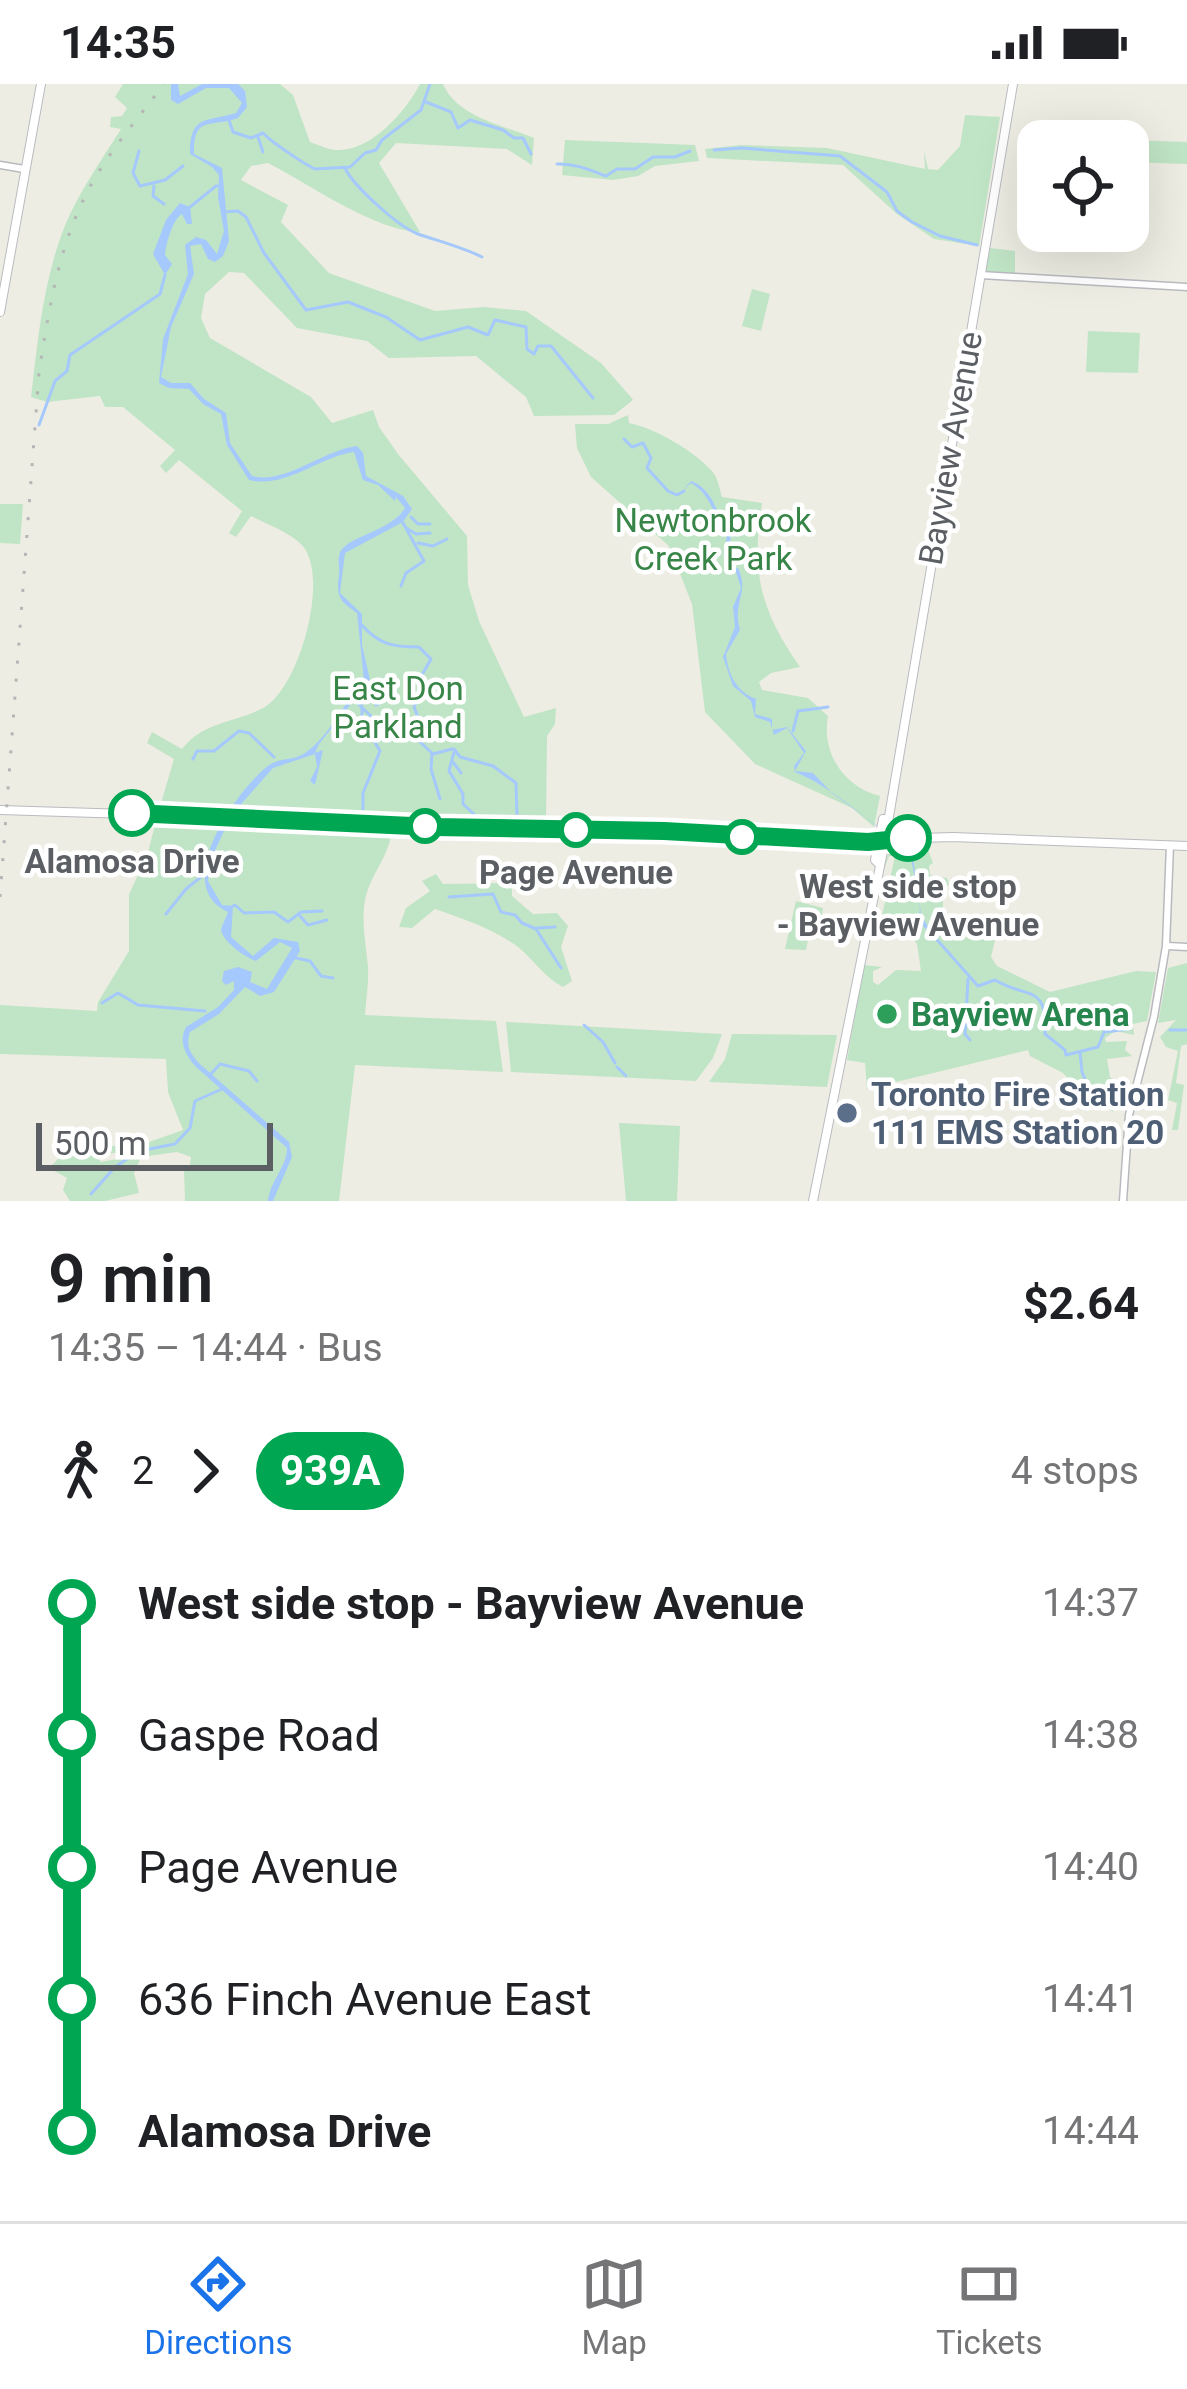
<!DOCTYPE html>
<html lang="en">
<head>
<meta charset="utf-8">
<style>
	:root { --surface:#fff; --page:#f6f6f6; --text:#202124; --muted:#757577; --line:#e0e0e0; --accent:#1a73e8 }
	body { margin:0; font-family:Roboto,sans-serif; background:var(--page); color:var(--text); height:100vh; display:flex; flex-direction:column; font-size:45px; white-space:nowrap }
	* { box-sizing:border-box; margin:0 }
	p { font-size:39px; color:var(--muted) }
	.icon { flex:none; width:66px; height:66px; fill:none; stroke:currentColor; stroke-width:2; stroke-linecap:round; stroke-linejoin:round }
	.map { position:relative; height:1117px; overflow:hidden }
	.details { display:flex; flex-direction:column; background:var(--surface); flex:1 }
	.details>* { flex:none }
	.badge { padding:0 24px; border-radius:39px; font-size:42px; line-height:78px }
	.fabs { position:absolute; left:1017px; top:36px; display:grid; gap:24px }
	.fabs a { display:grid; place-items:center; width:132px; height:132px; border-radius:24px; background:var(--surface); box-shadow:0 12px 48px #0002; font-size:60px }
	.scale { position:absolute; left:36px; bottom:30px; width:237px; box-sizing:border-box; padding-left:12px; border:6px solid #5b5e63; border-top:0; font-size:33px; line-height:42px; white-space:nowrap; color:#5b5e63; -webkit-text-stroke:9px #fff; paint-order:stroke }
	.map>.badge { position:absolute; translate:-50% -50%; box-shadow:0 0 0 6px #fff }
	.legs { display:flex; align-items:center; gap:18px; height:132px; padding:0 48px; font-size:39px }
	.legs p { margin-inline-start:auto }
	.head { display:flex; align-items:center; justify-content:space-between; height:204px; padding:0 48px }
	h1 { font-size:66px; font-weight:600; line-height:90px }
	ul { padding:0 48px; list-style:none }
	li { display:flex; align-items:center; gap:42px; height:132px; font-size:45px }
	li i { display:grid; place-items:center; width:18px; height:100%; margin:0 15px; background:currentColor }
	li i::after { content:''; width:30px; height:30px; margin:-15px; border:9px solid; border-radius:50%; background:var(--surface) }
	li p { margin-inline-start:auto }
	li:first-child i { background:linear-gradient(#0000 50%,currentColor 0) }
	li:last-child i { background:linear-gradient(currentColor 50%,#0000 0) }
	.status { display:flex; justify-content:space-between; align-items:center; height:84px; padding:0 60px; background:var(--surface); direction:ltr }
	.status svg { height:33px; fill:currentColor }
	.tab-bar { display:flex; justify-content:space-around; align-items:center; height:168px; border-top:3px solid var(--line); background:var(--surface); font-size:33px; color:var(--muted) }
	.tab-bar a { display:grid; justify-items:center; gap:6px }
	.tab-bar .on { color:var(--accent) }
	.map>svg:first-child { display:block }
	.green { fill:#c0e4c6 }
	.water { fill:#a5c9fc }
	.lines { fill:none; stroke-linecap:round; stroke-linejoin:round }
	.stream { stroke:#a5c9fc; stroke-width:3 }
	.tertiary-casing { stroke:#b8babf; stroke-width:9 }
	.secondary-casing { stroke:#b9bbc1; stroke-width:10 }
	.tertiary { stroke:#fff; stroke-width:6 }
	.secondary { stroke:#fff; stroke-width:8 }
	.rail { stroke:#b4b5b5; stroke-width:3; stroke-dasharray:3 15; stroke-linecap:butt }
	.line-1-casing { stroke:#fff; stroke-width:27 }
	.line-1 { stroke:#00a651; stroke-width:18 }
	.stop-1-dot { fill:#fff; stroke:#00a651; stroke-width:6 }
	.leisure-dot { fill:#2e9e5b; stroke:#fff; stroke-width:4.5 }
	.service-dot { fill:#5c6f8a; stroke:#fff; stroke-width:4.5 }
	.labels { text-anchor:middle; stroke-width:9; stroke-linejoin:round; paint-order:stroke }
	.street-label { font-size:33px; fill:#5b5e63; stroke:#fff }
	.park-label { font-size:33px; fill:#388548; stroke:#fff }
	.stop-label { font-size:33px; font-weight:bold; fill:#5b5e63; stroke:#fff }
	.leisure-label { font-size:33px; font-weight:bold; fill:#27864d; stroke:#fff; text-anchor:start }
	.service-label { font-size:33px; font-weight:bold; fill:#4e5e75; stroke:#fff; text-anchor:start }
</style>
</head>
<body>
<div class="status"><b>14:35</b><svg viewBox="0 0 49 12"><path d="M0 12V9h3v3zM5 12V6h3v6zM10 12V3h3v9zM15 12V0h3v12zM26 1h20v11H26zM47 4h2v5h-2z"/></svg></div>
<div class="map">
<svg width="1187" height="1117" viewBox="0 0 1187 1117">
	<rect width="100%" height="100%" fill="#eeede3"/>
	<g class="green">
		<path d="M123,0h157l13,11 17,47c9,3 20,9 29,8 33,0 67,-39 81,-66h23c14,33 60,41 91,54l-2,27 -25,-16 -111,-6 -17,20 41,69c-45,-1 -111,-48 -152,-69l-17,3 -10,14 47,25 -7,17 48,51 106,38 49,-4 42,4 75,52 29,33 3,4 -19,15 -80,1 -8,-19 -50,-41 -87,2 -22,-17 -70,-13 -53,-55 -15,-1 -24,22 -4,24 9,20 101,59 21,26 41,-13 6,17 19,27 69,82 1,49 11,36 45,96 32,-9 -1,16 -8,12 -1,88 -387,-14 15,-51 -27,-16 5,-11 30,17c21,-28 54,-26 83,-42 35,-21 66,-133 36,-163 -12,-12 -35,-20 -50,-28l-15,21 -7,-4 13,-22 -63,-51 -13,13 -6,-7 15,-16 -52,-43h-18l-5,-11 -53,6 -16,-5c7,-58 12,-115 33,-169 14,-35 37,-67 57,-99l-11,-2 1,-10 11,-1 5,-8 -12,-11z"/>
		<polygon points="965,31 1000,33 979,162 934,155 897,130 843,81 707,74 705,65 740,61 827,64 925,85 924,67 928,85 938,86 960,62"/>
		<polygon points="565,56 695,61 699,77 655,82 638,92 613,96 562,91"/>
		<polygon points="1130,56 1187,58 1187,80 1128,78"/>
		<polygon points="990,164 1015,167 1015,192 986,187"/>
		<polygon points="752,205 770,210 761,247 742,242"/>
		<polygon points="1088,247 1140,249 1138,289 1086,288"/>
		<path d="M628,331l1,8c26,5 65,28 83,48 6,7 7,16 10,26l40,6c-11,69 -2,107 38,164l-29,6 -12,9 3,8 46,8 20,18c-7,37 16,71 52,80l-6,31 -22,-19 -97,-44 -50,-52 -13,-108 -23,-58 -78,-69 -14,-29 -2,-24h33z"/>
		<polygon points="0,420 23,420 20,460 0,459"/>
		<path d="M155,741l237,5c-3,27 -21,43 -27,70 -4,22 1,44 3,67 1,16 -2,32 -3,48l131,6 7,51 -148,-7 -16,136h-154l-1,-31 6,-4 1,-9 -14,-5 -36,5 -7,16 5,20 -34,8h-35l-7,-11 4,-12 -18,-10 10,-10 4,-12h61l-3,6 -21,3v7l18,-3 17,-12 48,-17 -15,-38 -2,-33 -166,-5v-49l97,6 1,-9 31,-51v-57l18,-38z"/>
		<polygon points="925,758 933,779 929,782 930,791 947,794 949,800 943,810 943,832 935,832 938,851 995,856 991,873 997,882 1050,908 1136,887 1156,888 1147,937 1133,940 1134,951 1116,947 1105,954 1106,958 1127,957 1125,966 1132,972 1107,975 1110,993 1128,1009 1127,1015 1115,1015 1113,1028 1102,1018 1102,1012 1092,1005 1087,1015 1063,989 1030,972 1028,966 867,1005 865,979 847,976 864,881 882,883 873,887 873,898 878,901 896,886 921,887 917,860 913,855 871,851 904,851 903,843 898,843 897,848 879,845 895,772 889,772 880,796 891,761"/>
		<path d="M436,790l7,10 69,-1v13l21,18 24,-1 11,13 -7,21 11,34 -9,6c-18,-9 -29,-27 -45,-40 -24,-18 -55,-28 -83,-38l-23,19 -13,-1 7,-19 24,-17 -8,-10z"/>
		<polygon points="796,817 823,824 818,855 808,856 806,866 785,865"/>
		<polygon points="1187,879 1187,960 1181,962 1176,999 1184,1001 1178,1046 1172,1046 1177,1019 1168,1016 1178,967 1166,963 1160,953 1176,936 1158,939 1168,884"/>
		<polygon points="506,938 507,938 722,950 713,974 696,997 511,988"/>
		<polygon points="732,950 837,951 827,1003 709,998 725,975"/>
		<polygon points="619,1039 680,1042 677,1117 626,1117"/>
	</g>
	<g class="water">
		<path d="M171,0h7l2,12 22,-12h36l7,7 2,16 -9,11c-28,10 -45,-3 -44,36l28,14 7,73 -6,15 -8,6 -7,-3 -7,-15 -11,2 4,28 -23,53 -10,50 10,6h19l14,16 22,14 4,30 22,33c33,9 71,-26 105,-30l6,7 3,23 37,20 9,13 -9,13 -58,31 -5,40 22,21v31l8,35 -51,64 -4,9 8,-3 -8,35 -5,-4 7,-14 -2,-13 -42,14 -31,35 -19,30 -12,26 -3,22 14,24 11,1 -2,31 22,19 21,-18 24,4 2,9 -26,41 -14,4 -15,-9 -26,27 -29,18c-5,14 1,23 11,33l88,77 3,15 -19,44h-5c2,-20 19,-34 19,-53l-92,-82c-9,-11 -17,-24 -9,-39l32,-20 16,-17v-9l-8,4 -4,-4 2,-10 14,-4 14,5 -2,10 17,7 25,-41 -12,-6 -24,19c-10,-3 -33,-19 -35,-31 0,-2 7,-17 7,-18 -57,-26 5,-115 35,-142 16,-15 30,-8 42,-17 25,-17 39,-51 59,-73l-7,-67c-18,-12 -21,-17 -18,-38 1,-9 -3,-20 4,-27 13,-13 51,-20 62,-40l-9,-11 -1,4 -17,-16 -15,-5 -9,-28c-35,5 -69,37 -105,28l-22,-35 -6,-31 -18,-10 -14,-15 -20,-1 -10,-5 4,-44 25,-65 -3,-29 11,-8 10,3 11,14 7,-23 -6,-34 1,-22 -7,-8 -22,-13c0,-39 15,-32 46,-41l6,-10 -13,-15h-23l-28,16 -7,-4z"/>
		<path d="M180,119l10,4 2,17h-5l-5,-10c-9,5 -16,29 -17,41l7,9 -7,11 -12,-21 13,-34z"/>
		<path d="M691,397c24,9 25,35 40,54l-4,30 11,3c12,25 -6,34 2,62l-14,24c2,21 11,38 30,45l-1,15 17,5v11l15,-3 19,24 -11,20 18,2 19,20 80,58 9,63 12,22 -15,-15 2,-13 -10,-56c-35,-26 -79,-66 -115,-80l-1,-6 10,-13 -17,-25 -13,7 -4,-13 -15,-5 -4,-16 -18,-15 -10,-29 12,-30 -2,-20 8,-19 -6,-19 -11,-3 3,-33c-15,-18 -15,-38 -36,-50l-8,7z"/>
	</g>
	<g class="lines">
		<g class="stream">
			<polyline points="426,18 451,28 458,44 470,36 503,46 514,54 523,54 531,70"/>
			<path d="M229,36l4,12 18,6 12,-5c7,8 41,31 52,36l35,-2 15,-14 11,-3 6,-10 39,-30 9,-26"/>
			<polyline points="258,53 263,68"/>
			<polyline points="714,66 742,64 840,72 887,108 897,127 912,138 940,152 977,161"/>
			<polyline points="139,67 133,89 140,102 165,96 183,82"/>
			<path d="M557,80c17,-1 33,6 49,12l11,-7h18l18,-12h22l15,-6"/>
			<path d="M345,84c9,19 54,59 73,66 20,7 44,13 64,23"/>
			<polyline points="154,102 153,112 164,120"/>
			<polyline points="190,123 216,102 222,102"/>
			<polyline points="223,128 238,127 246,133 264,169 306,226 348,218 386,233 420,256 468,243 488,251 495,236 526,243 527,265 534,270 538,262 551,262 593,314"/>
			<polyline points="39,341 55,297 67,287 70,271 160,210 165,191"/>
			<polyline points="624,355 632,363 643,359 651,374 647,384 668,407 677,411 684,407"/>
			<polyline points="411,433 418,440 430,440"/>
			<polyline points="406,444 416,450 430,449"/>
			<polyline points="418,459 433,462 447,455"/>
			<polyline points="401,502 406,489 424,477 403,439"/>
			<path d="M361,540c18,21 32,23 58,23l12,12 -12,21 3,10 -8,17 9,23 -3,12 12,11 -1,16 9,30"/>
			<polyline points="362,609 364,614 382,618 376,621"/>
			<polyline points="352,614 375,636"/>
			<polyline points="362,622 362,636 380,667 363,709 363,729"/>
			<polyline points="793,647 798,627 828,623"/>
			<polyline points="454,665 460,673 493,682 516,699 517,730"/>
			<polyline points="454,668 449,687 463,710 463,720 476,732"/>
			<polyline points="433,670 452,665"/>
			<polyline points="193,675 197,667 214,667 239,647 249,649 274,673"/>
			<polyline points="453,678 461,689"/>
			<polyline points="213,768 229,769 242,776"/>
			<polyline points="449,813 493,810 501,828 515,831 522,839 536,845 561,884"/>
			<polyline points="230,824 235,821 244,829 274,828 288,838 301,828 322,827"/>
			<polyline points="166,830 186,805 206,789"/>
			<polyline points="300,832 308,841 327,836"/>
			<polyline points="537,844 555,843"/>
			<path d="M931,849l47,53 17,-6c34,20 52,3 50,54l20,16 1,5 32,-8 6,-15 25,-3"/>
			<polyline points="296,874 310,877 321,892 333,894"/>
			<polyline points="968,895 965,950 970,956"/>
			<polyline points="102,919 118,909 138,921 205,927"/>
			<polyline points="584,941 603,958 615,979"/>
			<polyline points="1170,946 1187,946"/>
			<polyline points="1080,968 1082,988 1091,1009"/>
			<polyline points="617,983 626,992"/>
			<polyline points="210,991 220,980 249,987 257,997"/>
			<polyline points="91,1110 115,1083 139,1067 175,1060 190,1044 195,1017 222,1005"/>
		</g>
		<defs>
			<g id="tertiary">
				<polyline points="0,81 24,85"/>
				<polyline points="981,191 1187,203"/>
				<polyline points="1167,862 1187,863"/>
				<polyline points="1123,1117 1129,1031 1154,933 1166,862 1170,761"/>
			</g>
			<g id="secondary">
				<polyline points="0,228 41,0"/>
				<polyline points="0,726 669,747 868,758 879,756"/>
				<polyline points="642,750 675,750"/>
				<polyline points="886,755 953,753 1187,762"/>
				<polyline points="878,779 875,776 883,735"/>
				<polyline points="813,1117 884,762 1013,0"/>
			</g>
		</defs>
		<use href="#tertiary" class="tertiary-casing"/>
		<use href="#secondary" class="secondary-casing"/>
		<use href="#tertiary" class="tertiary"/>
		<use href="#secondary" class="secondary"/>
		<path class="rail" d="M0,813l39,-524c10,-65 20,-131 53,-190 20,-35 48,-67 72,-99"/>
	</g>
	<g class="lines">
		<defs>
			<polyline id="line-1" points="132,729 434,743 664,747 868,758 908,754"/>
		</defs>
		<use href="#line-1" class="line-1-casing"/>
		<use href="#line-1" class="line-1"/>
	</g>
	<g class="stop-1-dot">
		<circle cx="132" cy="729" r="21"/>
		<circle cx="425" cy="742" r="15"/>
		<circle cx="576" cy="746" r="15"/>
		<circle cx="742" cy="753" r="15"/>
		<circle cx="908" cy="754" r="21"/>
	</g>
	<circle class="leisure-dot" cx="887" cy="930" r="12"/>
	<circle class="service-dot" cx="847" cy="1029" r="12"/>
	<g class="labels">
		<g class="street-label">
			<text transform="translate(950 364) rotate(-80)" y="12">Bayview Avenue</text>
		</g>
		<g class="park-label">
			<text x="713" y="448">Newtonbrook<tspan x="713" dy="38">Creek Park</tspan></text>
			<text x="398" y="616">East Don<tspan x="398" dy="38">Parkland</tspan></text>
		</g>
		<g class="stop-label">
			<text x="132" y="789">Alamosa Drive</text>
			<text x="576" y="800">Page Avenue</text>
			<text x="908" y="814">West side stop<tspan x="908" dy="38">- Bayview Avenue</tspan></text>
		</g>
		<g class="leisure-label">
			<text x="911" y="942">Bayview Arena</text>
		</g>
		<g class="service-label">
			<text x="871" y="1022">Toronto Fire Station<tspan x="871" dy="38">111 EMS Station 20</tspan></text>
		</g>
	</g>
</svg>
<div class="fabs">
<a><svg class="icon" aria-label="locate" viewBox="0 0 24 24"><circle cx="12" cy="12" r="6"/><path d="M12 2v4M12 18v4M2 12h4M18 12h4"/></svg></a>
</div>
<div class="scale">500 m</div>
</div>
<section class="details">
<div class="head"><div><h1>9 min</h1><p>14:35 – 14:44 · Bus</p></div><b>$2.64</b></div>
<div class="legs"><svg class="icon" aria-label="walk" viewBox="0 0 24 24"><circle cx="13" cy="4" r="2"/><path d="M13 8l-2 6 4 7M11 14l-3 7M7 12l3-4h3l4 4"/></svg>2<svg class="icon" aria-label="forward" viewBox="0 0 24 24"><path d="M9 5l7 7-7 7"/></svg><b class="badge" style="background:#00a651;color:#fff">939A</b><p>4 stops</p></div>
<ul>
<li><i style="color:#00a651"></i><b>West side stop - Bayview Avenue</b><p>14:37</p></li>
<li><i style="color:#00a651"></i><span>Gaspe Road</span><p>14:38</p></li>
<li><i style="color:#00a651"></i><span>Page Avenue</span><p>14:40</p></li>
<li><i style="color:#00a651"></i><span>636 Finch Avenue East</span><p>14:41</p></li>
<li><i style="color:#00a651"></i><b>Alamosa Drive</b><p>14:44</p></li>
</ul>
</section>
<nav class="tab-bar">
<a class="on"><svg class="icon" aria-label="directions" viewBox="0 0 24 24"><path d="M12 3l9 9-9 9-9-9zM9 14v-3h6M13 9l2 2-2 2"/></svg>Directions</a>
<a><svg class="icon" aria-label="map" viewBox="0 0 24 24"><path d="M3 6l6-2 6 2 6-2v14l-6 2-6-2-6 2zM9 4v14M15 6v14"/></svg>Map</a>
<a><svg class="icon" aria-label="tickets" viewBox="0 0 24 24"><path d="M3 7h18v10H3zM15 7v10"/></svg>Tickets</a>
</nav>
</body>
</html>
